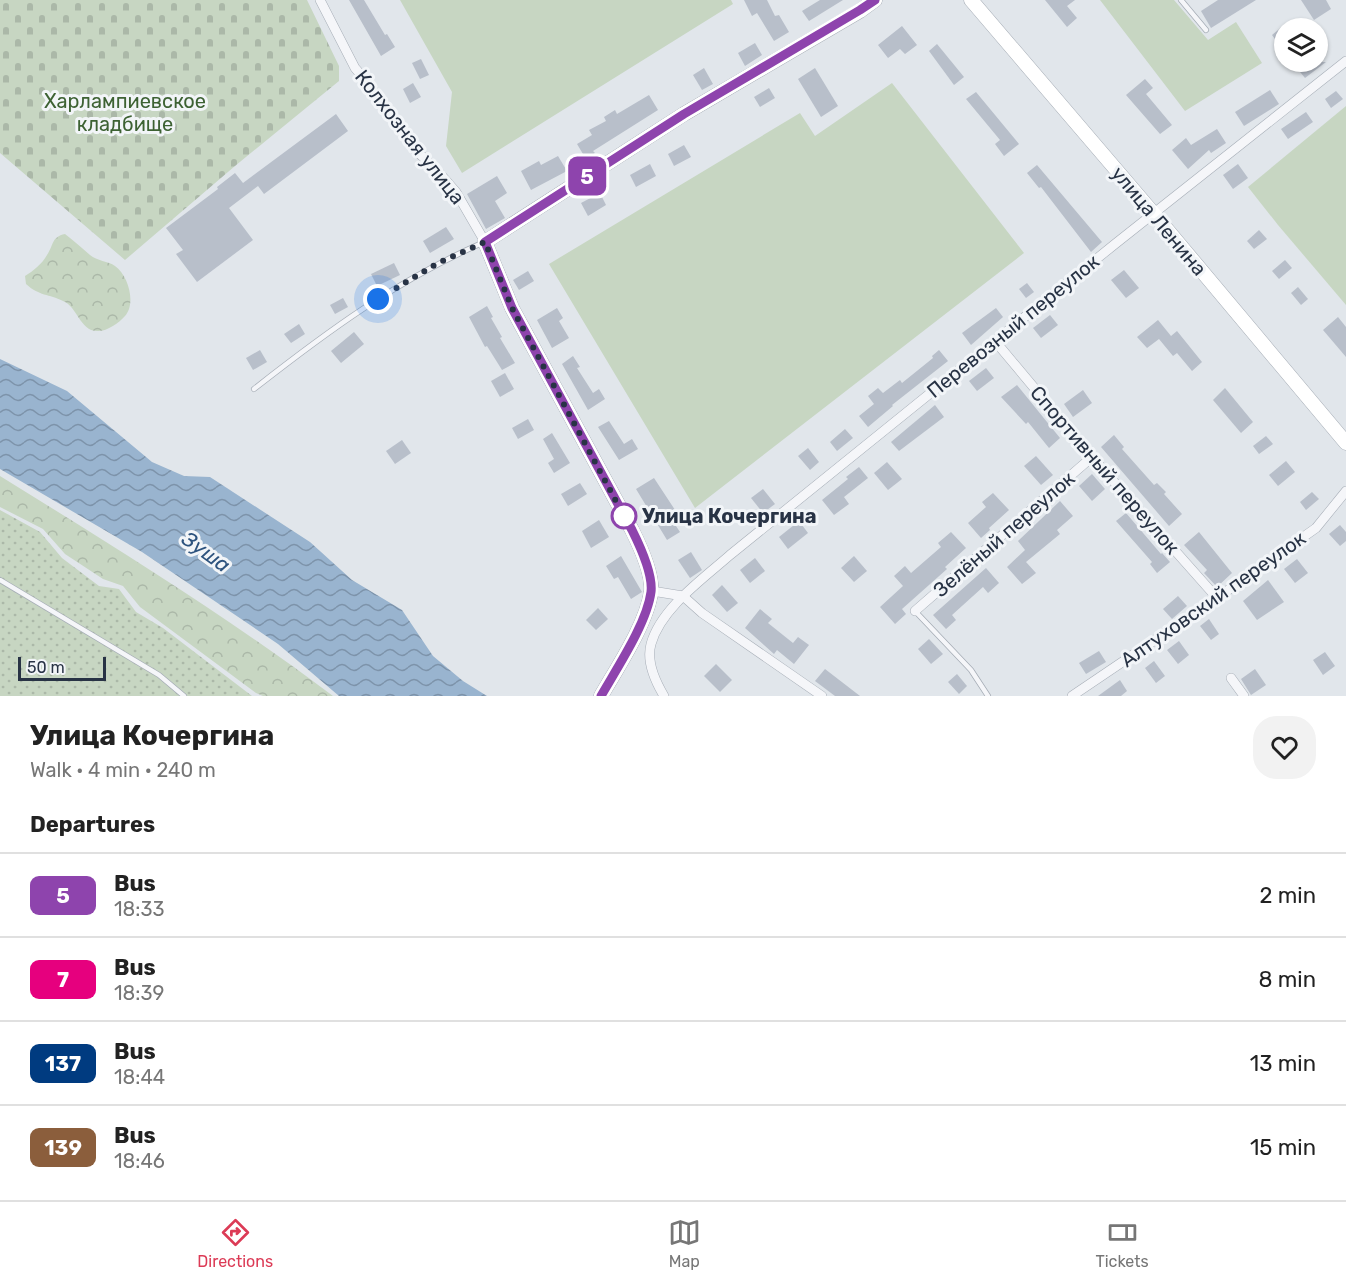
<!DOCTYPE html>
<html lang="en">
<head>
<meta charset="utf-8">
<style>
	:root { --surface:#fff; --page:#f2f2f2; --text:#222; --muted:#767676; --line:#e0e0e0; --accent:#dc3b56 }
	body { margin:0; font-family:Rubik,sans-serif; background:var(--page); color:var(--text); height:100vh; display:flex; flex-direction:column; font-size:22px; white-space:nowrap }
	* { box-sizing:border-box; margin:0 }
	p { font-size:20px; color:var(--muted) }
	.icon { flex:none; width:33px; height:33px; fill:none; stroke:currentColor; stroke-width:2; stroke-linecap:round; stroke-linejoin:round }
	.map { position:relative; height:696px; overflow:hidden }
	.details { display:flex; flex-direction:column; background:var(--surface); flex:1 }
	.details>* { flex:none }
	.badge { padding:0 12px; border-radius:9px; font-size:21px; line-height:39px }
	.fabs { position:absolute; left:1274px; top:18px; display:grid; gap:12px }
	.fabs a { display:grid; place-items:center; width:54px; height:54px; border-radius:50%; background:var(--surface); box-shadow:0 2px 4px #0004; font-size:30px }
	.scale { position:absolute; left:18px; bottom:15px; width:88px; box-sizing:border-box; padding-left:6px; border:3px solid #283345; border-top:0; font-size:16px; line-height:21px; white-space:nowrap; color:#283345; -webkit-text-stroke:4px #f2f5f8; paint-order:stroke }
	.you { position:absolute; width:30px; height:30px; margin:-15px; border:4px solid #fff; border-radius:50%; background:#1a73e8; box-shadow:0 0 0 9px #1a73e833 }
	.map>.badge { position:absolute; translate:-50% -50%; box-shadow:0 0 0 3px #fff }
	h2 { padding:0 30px; font-size:22px; line-height:54px }
	.round { display:grid; place-items:center; flex:none; width:63px; height:63px; border-radius:24px; background:var(--page) }
	.overview { display:flex; align-items:center; justify-content:space-between; height:102px; padding:0 30px }
	h1 { font-size:28px; font-weight:700; line-height:45px }
	ul { padding:0; list-style:none }
	li { display:flex; align-items:center; gap:18px; height:84px; padding:0 30px; border-top:2px solid var(--line) }
	li div { flex:1 }
	li b { display:block; font-size:22px }
	li em { font-style:normal }
	li .badge { min-width:66px; font-weight:700; text-align:center }
	.menu { display:flex; justify-content:space-around; align-items:center; height:84px; border-top:2px solid var(--line); background:var(--surface); font-size:16px; color:var(--muted) }
	.menu a { display:grid; justify-items:center; gap:3px }
	.menu .on { color:var(--accent) }
	.map>svg:first-child { display:block }
	.grass { fill:url(#grass-dots) }
	.forest { fill:url(#forest-crowns) }
	.cemetery { fill:url(#cemetery-stones) }
	.garden { fill:#c7d6c2 }
	.water { fill:url(#water-waves) }
	.building { fill:#b8bfca }
	.lines { fill:none; stroke-linecap:round; stroke-linejoin:round }
	.lane-casing { stroke:#a6adb6; stroke-width:6 }
	.street-casing { stroke:#a6adb6; stroke-width:10 }
	.secondary-casing { stroke:#a6adb6; stroke-width:15 }
	.lane { stroke:#f5f6f9; stroke-width:4.5 }
	.street { stroke:#f5f6f9; stroke-width:9 }
	.secondary { stroke:#fff; stroke-width:14 }
	.line-casing { stroke:#fff; stroke-width:14 }
	.line { stroke:#8e44ad; stroke-width:9 }
	.walk { stroke:#283345; stroke-width:6; stroke-dasharray:0 10.8 }
	.stop-dot { fill:#fff; stroke:#8e44ad; stroke-width:3 }
	.labels { text-anchor:middle; stroke-width:6; stroke-linejoin:round; paint-order:stroke }
	.park-label { font-size:20px; fill:#3d6233; stroke:#f2f5f8 }
	.street-label { font-size:20px; fill:#283345; stroke:#f2f5f8 }
	.stop-label { font-size:20px; font-weight:bold; fill:#283345; stroke:#f2f5f8; text-anchor:start }
	.water-label { font-size:21px; font-style:italic; fill:#2d537e; stroke:#f2f5f8 }
</style>
</head>
<body>
<div class="map">
<svg width="1346" height="696" viewBox="0 0 1346 696">
	<defs>
		<pattern id="grass-dots" width="8" height="8" patternUnits="userSpaceOnUse" patternTransform="scale(1.5)"><rect width="8" height="8" fill="#c7d6c2"/><path d="M2 2h.1M6 6h.1" fill="none" stroke="#abb8a8" stroke-width="1.8" stroke-linecap="round"/></pattern>
		<pattern id="forest-crowns" width="20" height="18" patternUnits="userSpaceOnUse" patternTransform="scale(1.5)"><rect width="20" height="18" fill="#c7d6c2"/><path d="M2 6a3 3 0 1 1 6 0M12 15a3 3 0 1 1 6 0" fill="none" stroke="#abb8a8"/></pattern>
		<pattern id="cemetery-stones" width="16" height="16" patternUnits="userSpaceOnUse" patternTransform="scale(1.5)"><rect width="16" height="16" fill="#c7d6c2"/><path d="M2 7V4a2 2 0 0 1 4 0v3zM10 15v-3a2 2 0 0 1 4 0v3z" fill="#abb8a8"/></pattern>
		<pattern id="water-waves" width="16" height="10" patternUnits="userSpaceOnUse" patternTransform="scale(1.5)"><rect width="16" height="10" fill="#99b4cf"/><path d="M0 5q4-4 8 0t8 0" fill="none" stroke="#7d93aa"/></pattern>
	</defs>
	<rect width="100%" height="100%" fill="#e1e6eb"/>
	<polygon class="grass" points="0,510 40,532 62,558 99,586 119,589 136,612 163,628 252,696 0,696"/>
	<g class="forest">
		<path d="M65,234c9,7 17,14 25,21 7,6 18,6 25,11 14,10 21,38 10,50 -6,7 -19,16 -28,15 -17,0 -20,-25 -34,-30 -14,-7 -24,-5 -37,-17l-1,-8c8,-5 17,-12 22,-21 7,-10 4,-18 18,-21z"/>
		<path d="M0,476c113,70 227,140 333,220h-70l-7,-3 -116,-86 -17,-21 -20,-7 -38,-25 -22,-25 -43,-22z"/>
	</g>
	<polygon class="cemetery" points="0,0 307,0 339,66 339,81 235,166 125,260 0,153"/>
	<g class="garden">
		<polygon points="400,0 731,0 733,4 462,173 446,146 452,92"/>
		<polygon points="1100,0 1174,0 1208,40 1236,22 1262,63 1185,111"/>
		<polygon points="892,83 1024,253 695,508 549,264 800,113 815,136"/>
		<polygon points="1346,106 1346,305 1278,225 1248,187"/>
	</g>
	<polygon class="water" points="0,359 67,391 152,462 184,476 210,477 310,542 352,580 402,610 433,656 463,681 487,696 339,696 278,644 142,552 0,469"/>
	<g class="building">
		<polygon points="349,0 364,0 385,35 387,34 395,47 381,56"/>
		<polygon points="744,0 767,0 775,16 779,15 789,32 774,41 757,13 752,16"/>
		<polygon points="820,0 843,0 809,21 802,11"/>
		<polygon points="1045,0 1075,0 1067,6 1077,18 1067,27"/>
		<polygon points="1218,0 1256,0 1211,28 1201,11"/>
		<polygon points="1301,0 1326,0 1331,9 1314,20"/>
		<polygon points="1284,25 1284,51 1272,35"/>
		<polygon points="902,26 917,45 905,54 900,49 888,58 878,45"/>
		<polygon points="755,43 762,55 745,66 738,53"/>
		<polygon points="937,44 964,77 954,85 929,51"/>
		<polygon points="421,59 429,75 420,79 412,63"/>
		<polygon points="1292,62 1326,62 1305,78"/>
		<polygon points="704,68 713,84 702,90 693,75"/>
		<polygon points="815,68 838,106 821,117 798,79"/>
		<polygon points="1145,79 1153,88 1146,94 1172,125 1160,134 1126,95"/>
		<polygon points="413,83 421,97 410,103 403,89"/>
		<polygon points="769,88 775,98 760,107 754,97"/>
		<polygon points="1270,90 1279,104 1244,126 1235,112"/>
		<polygon points="1336,91 1343,99 1331,108 1325,99"/>
		<polygon points="976,92 1019,144 1004,156 995,144 1000,140 966,99"/>
		<polygon points="649,95 658,110 593,151 595,153 586,159 577,144 592,135 589,130 606,121 604,117 615,110 617,114"/>
		<polygon points="1306,112 1313,122 1288,139 1281,129"/>
		<polygon points="336,114 348,131 264,194 258,186 229,208 253,240 197,282 176,254 183,250 166,228 218,189 217,187 235,173 243,183"/>
		<polygon points="1217,129 1226,143 1211,153 1209,150 1188,169 1172,150 1186,138 1191,145"/>
		<polygon points="684,145 691,157 674,166 668,154"/>
		<polygon points="558,156 567,171 531,190 521,171 539,161 541,165"/>
		<polygon points="650,164 656,176 636,187 630,175"/>
		<polygon points="1238,164 1248,178 1233,189 1223,175"/>
		<polygon points="1037,165 1102,242 1091,252 1041,187 1039,188 1027,173"/>
		<polygon points="497,176 507,193 495,201 505,218 486,229 467,194"/>
		<polygon points="600,193 606,205 588,216 581,203"/>
		<polygon points="446,227 454,239 430,253 423,241"/>
		<polygon points="1259,230 1267,239 1254,249 1247,241"/>
		<polygon points="1285,260 1292,268 1279,279 1272,271"/>
		<polygon points="394,263 400,275 377,286 371,274"/>
		<polygon points="1124,270 1139,288 1126,298 1111,280"/>
		<polygon points="528,271 534,281 519,290 513,280"/>
		<polygon points="1027,283 1034,292 1026,298 1019,289"/>
		<polygon points="1298,287 1308,299 1301,305 1291,293"/>
		<polygon points="343,298 348,307 335,314 330,305"/>
		<polygon points="487,306 493,317 491,318 502,337 500,338 515,363 502,370 487,346 485,347 469,317"/>
		<polygon points="557,308 563,318 559,321 569,338 552,348 537,320"/>
		<polygon points="996,308 1003,317 971,345 962,333"/>
		<polygon points="1050,315 1058,325 1041,338 1033,328"/>
		<polygon points="1338,317 1346,327 1346,357 1323,330"/>
		<polygon points="1158,320 1171,336 1177,331 1202,362 1192,371 1177,353 1173,356 1159,339 1147,348 1137,337"/>
		<polygon points="299,324 305,334 291,343 284,334"/>
		<polygon points="354,332 364,344 341,363 331,351"/>
		<polygon points="260,350 267,362 253,370 246,358"/>
		<polygon points="939,350 948,361 892,405 893,406 868,427 859,416 874,404 868,396 878,388 883,393 900,380 902,383 933,358 932,356"/>
		<polygon points="573,356 580,367 577,368 593,393 599,389 605,399 588,410 562,364"/>
		<polygon points="986,368 994,378 977,391 969,381"/>
		<polygon points="505,373 514,389 500,397 491,381"/>
		<polygon points="1017,385 1060,438 1049,448 1028,422 1026,424 1001,397"/>
		<polygon points="1225,388 1253,422 1241,433 1213,400"/>
		<polygon points="1083,390 1092,403 1073,417 1064,404"/>
		<polygon points="935,405 944,417 899,451 891,442"/>
		<polygon points="528,419 534,430 518,439 512,428"/>
		<polygon points="609,421 624,444 632,439 638,449 619,460 598,427"/>
		<polygon points="845,429 853,438 837,451 830,442"/>
		<polygon points="552,433 570,463 554,473 548,463 554,459 543,439"/>
		<polygon points="1114,435 1124,447 1122,449 1154,485 1157,483 1166,492 1164,494 1182,514 1169,526 1101,447"/>
		<polygon points="1266,436 1273,444 1259,454 1253,446"/>
		<polygon points="402,440 411,453 395,464 386,451"/>
		<polygon points="808,448 819,462 810,470 798,456"/>
		<polygon points="1036,456 1053,475 1041,485 1024,466"/>
		<polygon points="1286,461 1295,472 1278,486 1269,475"/>
		<polygon points="887,462 902,479 888,490 874,473"/>
		<polygon points="859,467 868,478 844,497 849,504 834,515 822,500 848,479 846,477"/>
		<polygon points="1092,474 1105,489 1092,501 1079,486"/>
		<polygon points="654,478 677,513 670,517 680,532 667,540 636,489"/>
		<polygon points="580,483 587,494 568,506 561,494"/>
		<polygon points="763,489 775,504 763,513 751,498"/>
		<polygon points="1312,492 1319,499 1306,510 1300,502"/>
		<polygon points="993,493 1009,510 989,528 990,530 981,538 968,523 986,507 982,502"/>
		<polygon points="1060,501 1073,516 1057,530 1060,534 1026,562 1036,573 1022,584 1007,567 1025,550 1018,541"/>
		<polygon points="1126,513 1161,554 1162,553 1170,562 1157,573 1150,564 1152,562 1116,521"/>
		<polygon points="599,520 609,537 591,548 582,531"/>
		<polygon points="799,521 808,533 788,549 779,537"/>
		<polygon points="1340,525 1346,532 1346,541 1340,546 1329,534"/>
		<polygon points="951,532 966,548 945,567 947,569 902,609 906,614 895,624 880,607 903,586 894,576 905,566 911,573 941,547 938,543"/>
		<polygon points="1199,532 1232,573 1217,587 1204,573 1207,570 1184,545"/>
		<polygon points="691,552 702,570 690,578 678,560"/>
		<polygon points="621,556 642,592 631,599 618,577 614,579 606,566"/>
		<polygon points="854,556 867,571 854,582 841,568"/>
		<polygon points="755,558 765,571 750,583 740,570"/>
		<polygon points="1297,559 1308,573 1295,583 1284,569"/>
		<polygon points="986,568 999,583 988,593 983,587 952,615 956,620 946,629 933,615"/>
		<polygon points="1268,580 1284,602 1257,620 1243,601"/>
		<polygon points="722,585 738,603 727,612 712,595"/>
		<polygon points="1178,596 1187,606 1172,619 1163,609"/>
		<polygon points="598,608 608,619 596,630 586,620"/>
		<polygon points="760,609 772,619 768,623 793,643 798,637 809,645 794,664 777,650 774,654 745,628"/>
		<polygon points="1209,619 1219,634 1211,640 1200,626"/>
		<polygon points="929,639 943,654 931,664 918,649"/>
		<polygon points="1179,641 1189,655 1178,664 1167,650"/>
		<polygon points="1099,651 1106,662 1086,674 1079,663"/>
		<polygon points="1325,652 1335,666 1323,675 1313,660"/>
		<polygon points="1154,661 1165,676 1156,683 1145,668"/>
		<polygon points="716,664 732,680 720,692 704,676"/>
		<polygon points="825,669 860,696 835,696 815,681"/>
		<polygon points="1255,669 1266,685 1251,695 1241,679"/>
		<polygon points="957,674 967,686 959,694 948,682"/>
		<polygon points="1120,680 1127,691 1121,696 1098,696"/>
	</g>
	<g class="lines">
		<defs>
			<g id="lane">
				<polyline points="1181,0 1206,30"/>
				<path d="M254,389c74,-58 142,-108 228,-146"/>
				<polyline points="0,580 159,675 184,696"/>
				<polyline points="915,611 971,670 988,696"/>
			</g>
			<g id="street">
				<polyline points="320,0 355,68 368,83 414,149 435,168 456,192 485,242"/>
				<polyline points="995,341 1092,457 1217,598"/>
				<polyline points="652,591 683,596 702,613 822,696"/>
				<polyline points="915,611 1092,457"/>
				<polyline points="1231,678 1244,696"/>
				<path d="M664,696c-9,-15 -18,-34 -13,-52 10,-36 53,-66 79,-89l385,-311 231,-183"/>
				<polyline points="1072,696 1217,598 1316,528 1346,491"/>
			</g>
			<g id="secondary">
				<polyline points="971,0 1154,214 1346,443"/>
				<path d="M601,696c16,-28 46,-73 50,-104 2,-17 -11,-46 -19,-62l-120,-222 -27,-66 199,-128 176,-103 15,-11"/>
			</g>
		</defs>
		<use href="#lane" class="lane-casing"/>
		<use href="#street" class="street-casing"/>
		<use href="#secondary" class="secondary-casing"/>
		<use href="#lane" class="lane"/>
		<use href="#street" class="street"/>
		<use href="#secondary" class="secondary"/>
	</g>
	<g class="lines">
		<defs>
			<path id="line" d="M601,696c16,-28 46,-73 50,-104 2,-17 -11,-46 -19,-62l-120,-222 -27,-66 199,-128 176,-104 15,-10"/>
		</defs>
		<use href="#line" class="line-casing"/>
		<use href="#line" class="line"/>
		<polyline class="walk" points="378,299 438,263 485,242 512,308 624,516"/>
	</g>
	<circle class="stop-dot" cx="624" cy="516" r="12"/>
	<g class="labels">
		<g class="park-label">
			<text x="125" y="108">Харлампиевское<tspan x="125" dy="23">кладбище</tspan></text>
		</g>
		<g class="street-label">
			<text transform="translate(410 137) rotate(52)" y="7">Колхозная улица</text>
			<text transform="translate(1159 221) rotate(50)" y="7">улица Ленина</text>
			<text transform="translate(1013 326) rotate(-39)" y="7">Перевозный переулок</text>
			<text transform="translate(1105 470) rotate(49)" y="7">Спортивный переулок</text>
			<text transform="translate(1004 534) rotate(-41)" y="7">Зелёный переулок</text>
			<text transform="translate(1213 599) rotate(-35)" y="7">Алтуховский переулок</text>
		</g>
		<g class="stop-label">
			<text x="642" y="523">Улица Кочергина</text>
		</g>
		<g class="water-label">
			<text transform="translate(206 552) rotate(36)" y="7">Зуша</text>
		</g>
	</g>
</svg>
<div class="fabs">
<a><svg class="icon" aria-label="layers" viewBox="0 0 24 24"><path d="M12 4l9 5-9 5-9-5zM3 14l9 5 9-5"/></svg></a>
</div>
<div class="scale">50 m</div>
<div class="you" style="left:378px;top:299px"></div>
<b class="badge" style="left:587px;top:176px;background:#8e44ad;color:#fff">5</b>
</div>
<section class="details">
<div class="overview"><div><h1>Улица Кочергина</h1><p>Walk · 4 min · 240 m</p></div><a class="round"><svg class="icon" aria-label="heart" viewBox="0 0 24 24"><path d="M12 20l-8-8c-3-5 5-10 8-4 3-6 11-1 8 4z"/></svg></a></div>
<h2>Departures</h2>
<ul>
<li><span class="badge" style="background:#8e44ad;color:#fff">5</span><div><b>Bus</b><p>18:33</p></div><em>2 min</em></li>
<li><span class="badge" style="background:#e6007e;color:#fff">7</span><div><b>Bus</b><p>18:39</p></div><em>8 min</em></li>
<li><span class="badge" style="background:#003b80;color:#fff">137</span><div><b>Bus</b><p>18:44</p></div><em>13 min</em></li>
<li><span class="badge" style="background:#8b5e3c;color:#fff">139</span><div><b>Bus</b><p>18:46</p></div><em>15 min</em></li>
</ul>
</section>
<nav class="menu">
<a class="on"><svg class="icon" aria-label="directions" viewBox="0 0 24 24"><path d="M12 3l9 9-9 9-9-9zM9 14v-3h6M13 9l2 2-2 2"/></svg>Directions</a>
<a><svg class="icon" aria-label="map" viewBox="0 0 24 24"><path d="M3 6l6-2 6 2 6-2v14l-6 2-6-2-6 2zM9 4v14M15 6v14"/></svg>Map</a>
<a><svg class="icon" aria-label="tickets" viewBox="0 0 24 24"><path d="M3 7h18v10H3zM15 7v10"/></svg>Tickets</a>
</nav>
</body>
</html>
